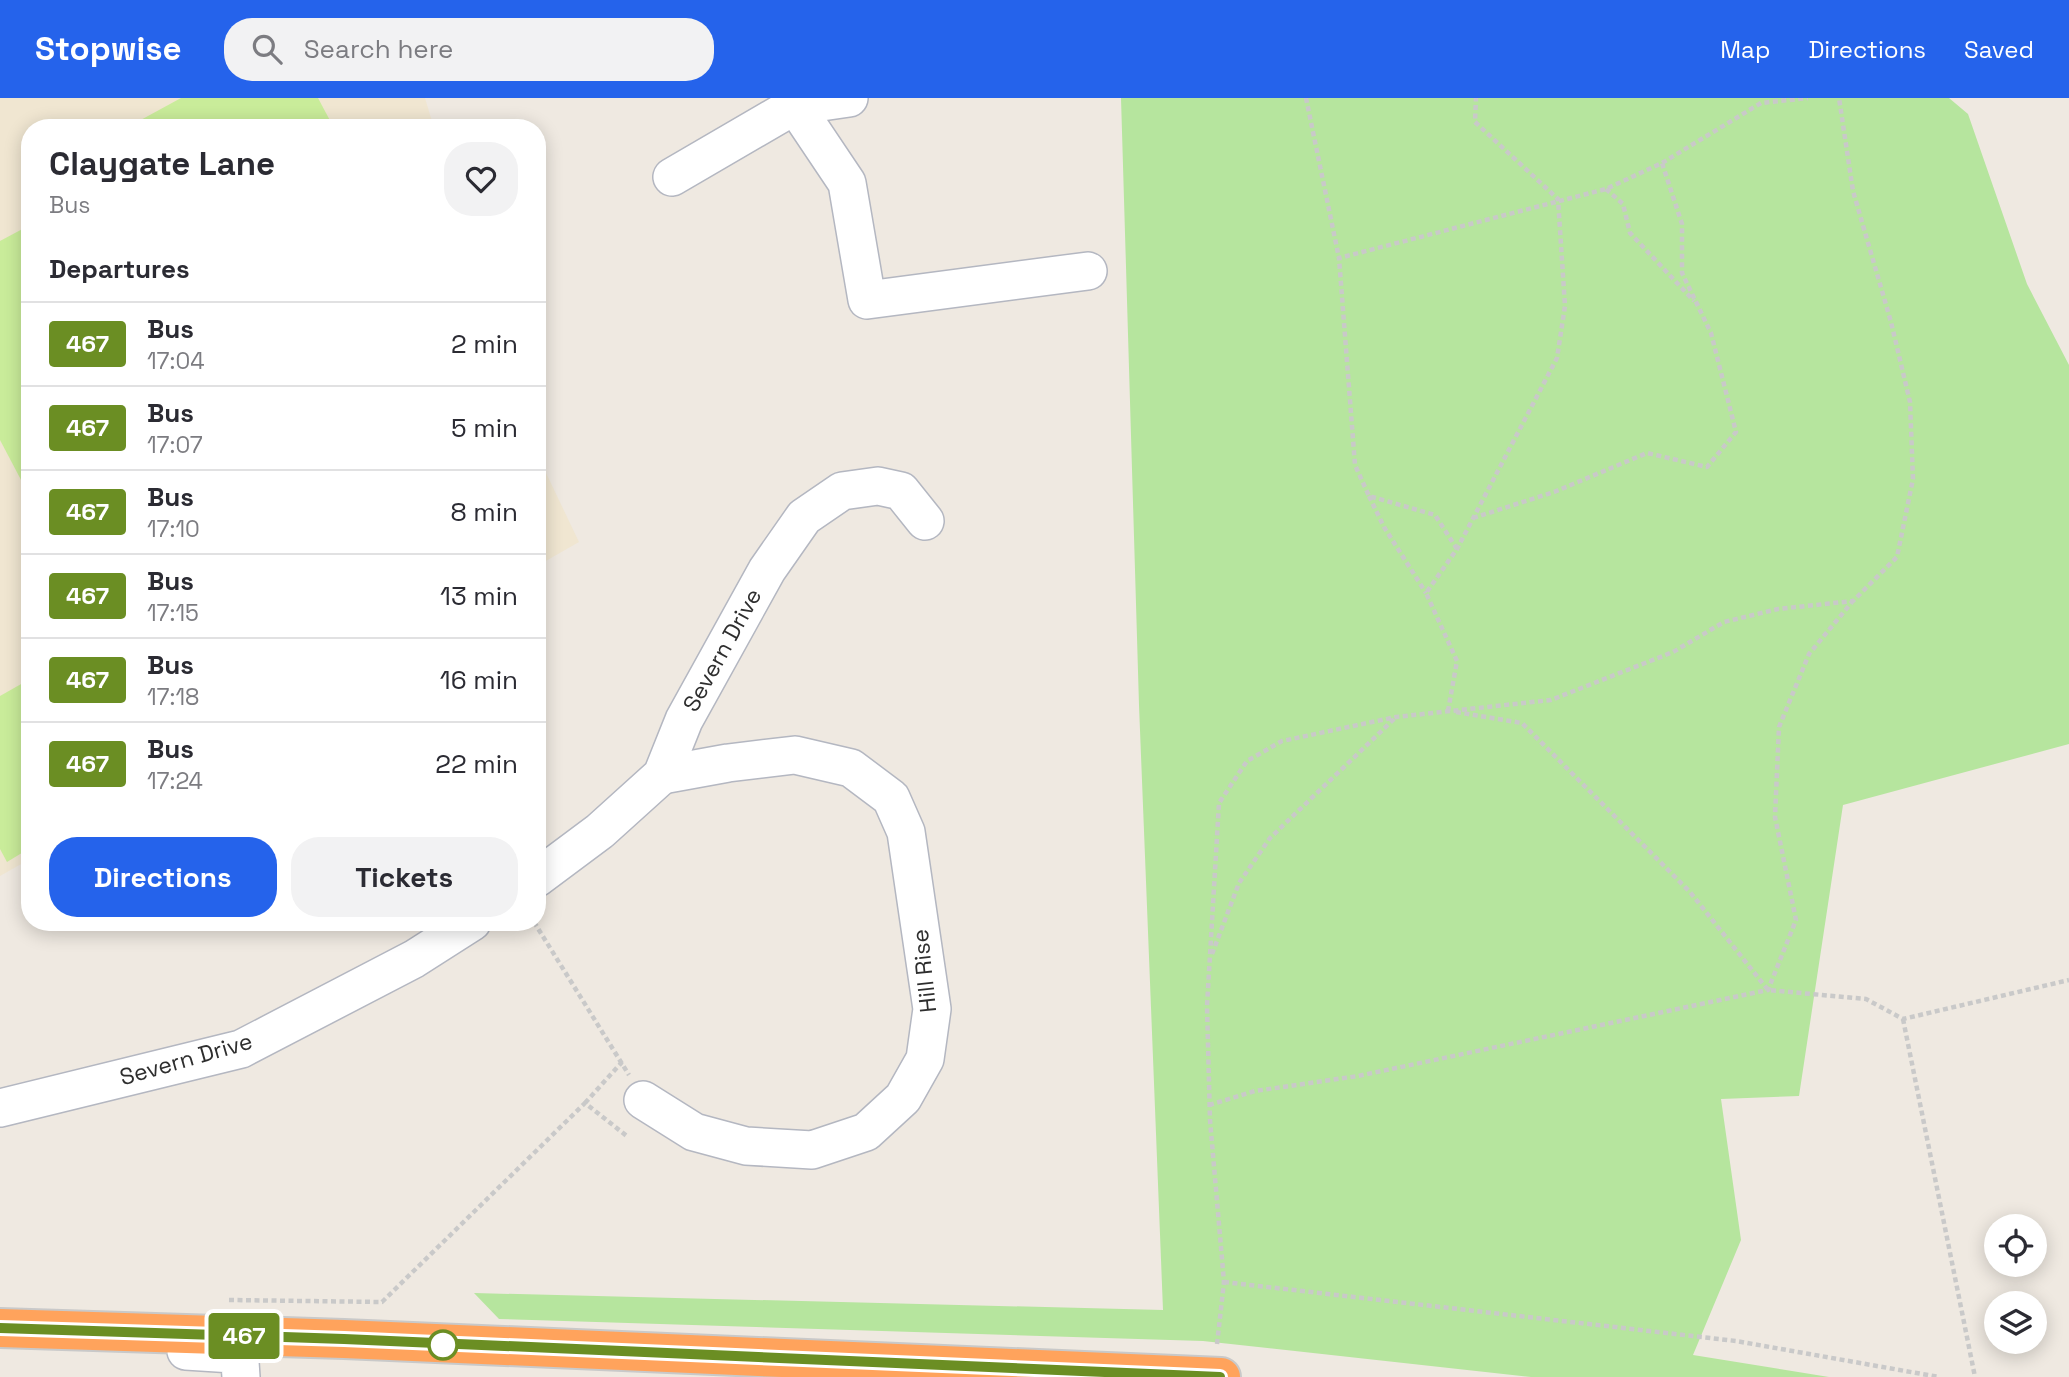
<!DOCTYPE html>
<html lang="en">
<head>
<meta charset="utf-8">
<style>
	:root { --surface:#fff; --page:#f2f2f3; --text:#2b2b33; --muted:#7c7c81; --line:#e1e1e2; --accent:#2563eb }
	body { margin:0; font-family:"Space Grotesk",sans-serif; background:var(--page); color:var(--text); height:100vh; display:flex; flex-direction:column; font-size:26px; white-space:nowrap }
	* { box-sizing:border-box; margin:0 }
	p { font-size:23px; color:var(--muted) }
	.icon { flex:none; width:38px; height:38px; fill:none; stroke:currentColor; stroke-width:2; stroke-linecap:round; stroke-linejoin:round }
	.map { position:relative; flex:1; overflow:hidden }
	.sheet { position:absolute; left:21px; top:21px; width:525px; height:812px; display:flex; flex-direction:column; background:var(--surface); border-radius:28px; box-shadow:0 4px 18px #0003 }
	.sheet>* { flex:none }
	.badge { padding:0 14px; border-radius:5px; font-size:24px; line-height:46px }
	.controls { position:absolute; left:1984px; top:1116px; display:grid; gap:14px }
	.controls a { display:grid; place-items:center; width:63px; height:63px; border-radius:50%; background:var(--surface); box-shadow:0 4px 18px #0003; font-size:35px }
	.map>.badge { position:absolute; translate:-50% -50%; box-shadow:0 0 0 4px #fff }
	h2 { padding:0 28px; font-size:26px; line-height:63px }
	.round { display:grid; place-items:center; flex:none; width:74px; height:74px; border-radius:28px; background:var(--page) }
	.headline { display:flex; align-items:center; justify-content:space-between; height:119px; padding:0 28px }
	h1 { font-size:33px; font-weight:700; line-height:52px }
	.cta { display:flex; gap:14px; margin-top:auto; padding:14px 28px }
	.cta a { flex:1; height:80px; border-radius:28px; background:var(--accent); color:#fff; font-size:28px; font-weight:700; line-height:80px; text-align:center }
	.cta a+a { background:var(--page); color:var(--text) }
	ul { padding:0; list-style:none }
	li { display:flex; align-items:center; gap:21px; height:84px; padding:0 28px; border-top:2px solid var(--line) }
	li div { flex:1 }
	li b { display:block; font-size:26px }
	li em { font-style:normal }
	li .badge { min-width:77px; font-weight:700; text-align:center }
	header { display:flex; align-items:center; gap:42px; box-sizing:border-box; height:98px; padding:0 35px; background:var(--accent); color:#fff }
	header strong { font-size:33px }
	nav { display:flex; gap:38px; margin-inline-start:auto; font-size:24px }
	.search { width:490px; height:63px; background:var(--page); display:flex; align-items:center; gap:18px; box-sizing:border-box; padding:0 24px; border-radius:28px; color:var(--muted); font-size:26px }
	.map>svg:first-child { display:block }
	.education { fill:#f0e6d1 }
	.green { fill:#b6e59e }
	.pitch { fill:#c9ec9a }
	.lines { fill:none; stroke-linecap:round; stroke-linejoin:round }
	.minor-casing { stroke:#b4b7c1; stroke-width:40 }
	.highway-casing { stroke:#c9c9c9; stroke-width:42 }
	.path { stroke:#c9c9c9; stroke-width:4.5; stroke-dasharray:5 3.5; stroke-linecap:butt }
	.minor { stroke:#fff; stroke-width:37 }
	.highway { stroke:#ffa35c; stroke-width:38 }
	.line-casing { stroke:#fff; stroke-width:16 }
	.line { stroke:#6b8e23; stroke-width:10 }
	.stop-dot { fill:#fff; stroke:#6b8e23; stroke-width:3.5 }
	.labels { text-anchor:middle; stroke-width:5; stroke-linejoin:round; paint-order:stroke }
	.street-label { font-size:23px; fill:#2e2e2e; stroke:#fff }
</style>
</head>
<body>
<header>
<strong>Stopwise</strong>
<div class="search"><svg class="icon" aria-label="search" viewBox="0 0 24 24"><circle cx="10" cy="10" r="6"/><path d="M15 15l6 6"/></svg>Search here</div>
<nav><a>Map</a><a>Directions</a><a>Saved</a></nav>
</header>
<div class="map">
<svg width="2069" height="1279" viewBox="0 0 2069 1279">
	<rect width="100%" height="100%" fill="#efe9e1"/>
	<g class="education">
		<polygon points="0,0 425,0 434,30 30,30 30,761 0,778"/>
		<polygon points="537,356 579,444 537,468"/>
	</g>
	<polygon class="green" points="1121,0 1949,0 1968,16 2027,186 2069,267 2069,646 1843,707 1799,998 1721,1001 1741,1142 1693,1257 1829,1279 1531,1279 1203,1243 499,1221 474,1195 1163,1212 1139,607"/>
	<g class="pitch">
		<polygon points="181,0 318,0 334,30 126,30"/>
		<polygon points="30,127 30,399 0,342 0,143"/>
		<polygon points="30,581 30,750 7,764 0,751 0,598"/>
	</g>
	<g class="lines">
		<defs>
			<g id="minor">
				<polyline points="790,0 847,85 867,202 1088,173"/>
				<polyline points="672,79 794,8 849,0"/>
				<polyline points="537,780 600,733 662,677 684,622 767,472 804,419 842,393 878,388 901,393 925,423"/>
				<polyline points="643,1002 694,1034 746,1048 812,1052 866,1034 903,1000 925,961 932,911 906,734 891,700 851,670 795,657 728,665 662,677"/>
				<polyline points="0,1010 241,951 414,861 472,824"/>
				<polyline points="186,1253 233,1256 240,1264 241,1279"/>
			</g>
			<polyline id="highway" points="0,1230 344,1241 1221,1279"/>
		</defs>
		<use href="#minor" class="minor-casing"/>
		<use href="#highway" class="highway-casing"/>
		<g class="path">
			<polyline points="1306,0 1339,160"/>
			<polyline points="1606,91 1623,106 1630,135 1694,203"/>
			<polyline points="1369,398 1384,429 1426,495"/>
			<polyline points="1473,420 1554,394 1647,355 1707,369 1736,334 1711,235 1682,175 1682,126 1662,65"/>
			<polyline points="1457,451 1435,417 1369,398 1355,367 1339,160 1606,91 1662,65 1761,5 1808,0"/>
			<polyline points="1448,613 1457,563 1426,495 1457,451 1557,260 1565,208 1558,101 1475,24 1476,0"/>
			<polyline points="1456,614 1522,625 1690,794 1768,892 1866,901 1903,921 2069,882"/>
			<polyline points="534,824 629,977"/>
			<polyline points="1212,856 1239,785 1270,740 1394,621"/>
			<polyline points="1903,921 1975,1279"/>
			<polyline points="585,1005 622,964"/>
			<polyline points="1209,1007 1255,993 1358,978 1768,892 1796,822 1775,719 1779,629 1809,556 1852,504"/>
			<polyline points="1224,1184 1736,1243 1939,1279"/>
			<polyline points="229,1202 382,1204 585,1005 628,1039"/>
			<polyline points="1217,1246 1224,1184 1210,1022 1207,908 1219,705 1247,663 1282,643 1396,619 1551,602 1673,554 1724,524 1778,511 1853,503 1897,459 1913,381 1910,304 1891,224 1853,93 1839,0"/>
		</g>
		<use href="#minor" class="minor"/>
		<use href="#highway" class="highway"/>
	</g>
	<g class="lines">
		<defs>
			<polyline id="line" points="0,1230 344,1241 1220,1279"/>
		</defs>
		<use href="#line" class="line-casing"/>
		<use href="#line" class="line"/>
	</g>
	<circle class="stop-dot" cx="443" cy="1247" r="14"/>
	<g class="labels">
		<g class="street-label">
			<text transform="translate(722 552) rotate(-61)" y="8">Severn Drive</text>
			<text transform="translate(924 873) rotate(-96)" y="8">Hill Rise</text>
			<text transform="translate(186 961) rotate(-16)" y="8">Severn Drive</text>
		</g>
	</g>
</svg>
<div class="controls">
<a><svg class="icon" aria-label="locate" viewBox="0 0 24 24"><circle cx="12" cy="12" r="6"/><path d="M12 2v4M12 18v4M2 12h4M18 12h4"/></svg></a>
<a><svg class="icon" aria-label="layers" viewBox="0 0 24 24"><path d="M12 4l9 5-9 5-9-5zM3 14l9 5 9-5"/></svg></a>
</div>
<b class="badge" style="left:244px;top:1238px;background:#6b8e23;color:#fff">467</b>
<section class="sheet">
<div class="headline"><div><h1>Claygate Lane</h1><p>Bus</p></div><a class="round"><svg class="icon" aria-label="heart" viewBox="0 0 24 24"><path d="M12 20l-8-8c-3-5 5-10 8-4 3-6 11-1 8 4z"/></svg></a></div>
<h2>Departures</h2>
<ul>
<li><span class="badge" style="background:#6b8e23;color:#fff">467</span><div><b>Bus</b><p>17:04</p></div><em>2 min</em></li>
<li><span class="badge" style="background:#6b8e23;color:#fff">467</span><div><b>Bus</b><p>17:07</p></div><em>5 min</em></li>
<li><span class="badge" style="background:#6b8e23;color:#fff">467</span><div><b>Bus</b><p>17:10</p></div><em>8 min</em></li>
<li><span class="badge" style="background:#6b8e23;color:#fff">467</span><div><b>Bus</b><p>17:15</p></div><em>13 min</em></li>
<li><span class="badge" style="background:#6b8e23;color:#fff">467</span><div><b>Bus</b><p>17:18</p></div><em>16 min</em></li>
<li><span class="badge" style="background:#6b8e23;color:#fff">467</span><div><b>Bus</b><p>17:24</p></div><em>22 min</em></li>
</ul>
<div class="cta"><a>Directions</a><a>Tickets</a></div>
</section>
</div>
</body>
</html>
